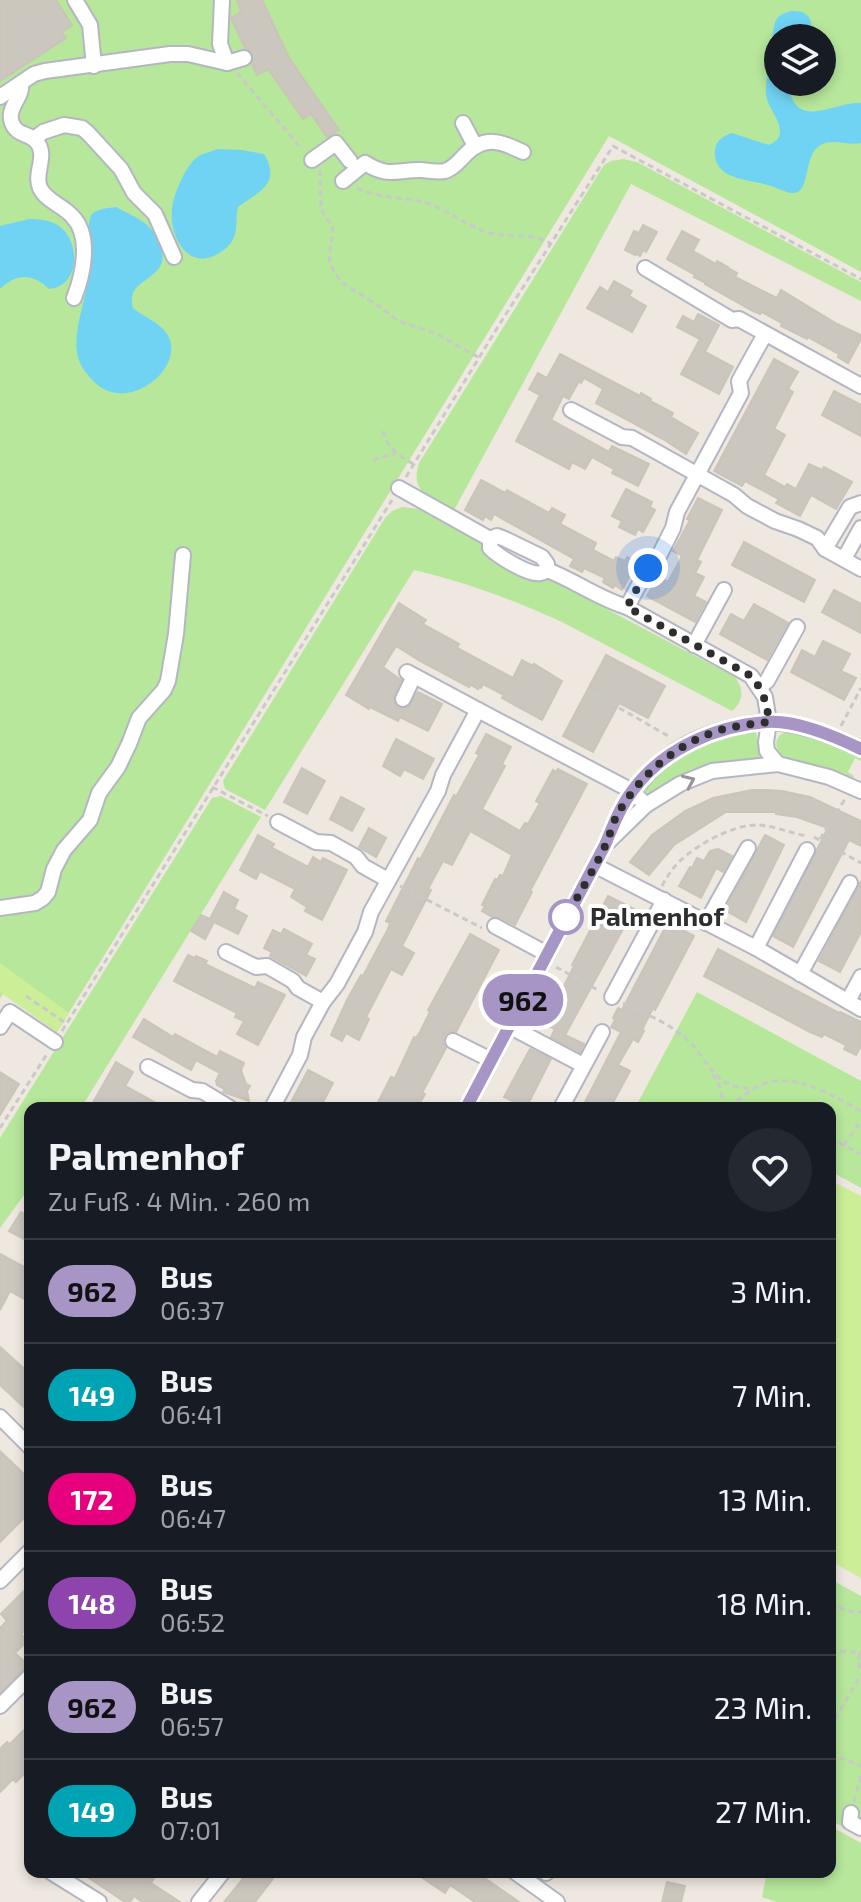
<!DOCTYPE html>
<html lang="de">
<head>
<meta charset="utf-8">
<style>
	:root { --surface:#171b24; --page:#242831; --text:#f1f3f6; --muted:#9ea1a6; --line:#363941 }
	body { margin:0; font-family:"Exo 2",sans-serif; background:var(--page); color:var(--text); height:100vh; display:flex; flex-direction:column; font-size:30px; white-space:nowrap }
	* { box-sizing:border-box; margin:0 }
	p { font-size:26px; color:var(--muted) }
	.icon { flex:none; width:44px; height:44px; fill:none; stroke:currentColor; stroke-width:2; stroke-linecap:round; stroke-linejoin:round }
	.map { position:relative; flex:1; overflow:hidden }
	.sheet { position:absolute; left:24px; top:1102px; width:812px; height:776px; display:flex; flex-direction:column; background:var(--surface); border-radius:16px; box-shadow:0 4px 12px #0003 }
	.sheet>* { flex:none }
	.badge { padding:0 16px; border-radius:26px; font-size:28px; line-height:52px }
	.buttons { position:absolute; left:764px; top:24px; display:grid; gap:16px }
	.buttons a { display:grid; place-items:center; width:72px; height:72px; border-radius:50%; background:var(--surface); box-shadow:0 4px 12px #0003; font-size:40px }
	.you { position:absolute; width:40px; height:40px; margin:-20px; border:6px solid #fff; border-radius:50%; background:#1a73e8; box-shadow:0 0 0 12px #1a73e833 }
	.map>.badge { position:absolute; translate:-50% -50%; box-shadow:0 0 0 4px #fff }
	.round { display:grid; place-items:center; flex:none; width:84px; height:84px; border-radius:42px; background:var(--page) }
	.headline { display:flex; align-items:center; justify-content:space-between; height:136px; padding:0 24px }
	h1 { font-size:38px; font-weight:700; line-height:60px }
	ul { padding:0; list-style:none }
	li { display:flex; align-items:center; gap:24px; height:104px; padding:0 24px; border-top:2px solid var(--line) }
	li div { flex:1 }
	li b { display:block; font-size:30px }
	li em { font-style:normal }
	li .badge { min-width:88px; font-weight:700; text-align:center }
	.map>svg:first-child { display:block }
	.green { fill:#b6e79b; fill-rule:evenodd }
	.pitch { fill:#cbee97 }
	.water { fill:#70d3f4 }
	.building { fill:#cbc6be; stroke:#cbc4b9; stroke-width:2 }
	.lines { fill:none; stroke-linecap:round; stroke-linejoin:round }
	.minor-casing { stroke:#b4b6c1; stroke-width:18 }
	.path { stroke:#c9c9c9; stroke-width:3; stroke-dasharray:6 4; stroke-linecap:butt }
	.minor { stroke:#fff; stroke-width:14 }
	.oneway { stroke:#969696 }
	.line-casing { stroke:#fff; stroke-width:18 }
	.line { stroke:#a795c6; stroke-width:12 }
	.walk { stroke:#2e2e2e; stroke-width:8; stroke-dasharray:0 14.4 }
	.stop-dot { fill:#fff; stroke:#a795c6; stroke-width:4 }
	.labels { text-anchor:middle; stroke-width:8; stroke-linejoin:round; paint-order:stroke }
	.stop-label { font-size:26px; font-weight:bold; fill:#2e2e2e; stroke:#fff; text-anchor:start }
</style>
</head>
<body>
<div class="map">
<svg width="861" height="1902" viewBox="0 0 861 1902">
	<rect width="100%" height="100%" fill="#efe8e0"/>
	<g class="green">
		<path d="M0,0h861v272l-252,-136 -552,896 -54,-38 -3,4zM778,38h44v44h-44z"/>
		<path d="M623,159l14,3 224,120v19l-230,-117 -178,328c-21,-13 -44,-19 -34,-49l185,-298 7,-4z"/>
		<path d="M402,507l16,2 67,35 3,11 51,27 11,-3 185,98c9,12 9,24 -3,34l-170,-89c-48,-22 -97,-40 -148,-52l-149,240 -40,-21 -2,-8 162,-263 7,-7z"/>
		<path d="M756,730l4,31 -107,33 -8,-2 -1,-5c36,-37 61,-49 112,-57z"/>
		<path d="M800,731l61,23v7l-6,-3 -7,14 6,4 -2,6c-16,-5 -84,-20 -75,-42 4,-10 14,-9 23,-9z"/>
		<polygon points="221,796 261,817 81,1108 30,1108 30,1187 0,1228 0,1138 212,798"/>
		<polygon points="697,992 861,1081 861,1188 830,1171 830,1108 635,1108"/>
		<polygon points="830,1579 861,1596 861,1836 830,1820"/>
		<polygon points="830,1826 861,1843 861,1902 777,1902 762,1897 767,1872 830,1872"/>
	</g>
	<g class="pitch">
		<polygon points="0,963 69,1013 57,1032 0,992"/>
		<polygon points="830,1180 861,1196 861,1578 830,1561"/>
	</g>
	<g class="water">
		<path d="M792,11c18,-1 23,11 17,27h-31v44h10c6,51 43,20 73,21v40c-13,3 -30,-6 -42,3 -15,10 -9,44 -24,47 -7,1 -17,-5 -24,-7 -20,-7 -59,-5 -56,-36 1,-10 9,-14 17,-17l37,12c6,-3 11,-6 11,-14 0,-12 -12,-23 -14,-36 -1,-5 7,-72 10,-75 4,-6 10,-8 16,-9z"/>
		<path d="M218,149l23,1 23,4c18,30 -6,38 -26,53 -3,10 0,21 -4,30 -3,9 -14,17 -23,20 -27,9 -42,-25 -39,-48 1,-14 13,-41 23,-50 7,-6 15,-7 23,-10z"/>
		<path d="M116,207c10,6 25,11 33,20 9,9 19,30 10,41 -12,16 -32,16 -26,40 11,9 26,14 34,26 22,33 -45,88 -79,41 -6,-7 -9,-13 -11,-22 -3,-22 6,-45 10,-67 2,-8 2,-16 3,-24 1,-11 -4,-42 2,-48 5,-5 17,-6 24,-7z"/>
		<path d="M29,219c11,0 21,1 30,7 22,15 21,61 -10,63 -16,-16 -33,-16 -49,0v-63z"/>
	</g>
	<g class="building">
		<polygon points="0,0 56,0 72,25 62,32 66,38 0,81"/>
		<polygon points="237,0 262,0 289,58 339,130 327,137 311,114 303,119 268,69 257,75 252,64 253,54 250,50 245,48 231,18 241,12"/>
		<polygon points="643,225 657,232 646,252 643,250 640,256 636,254 635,255 625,250 634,231 639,233"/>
		<polygon points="682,231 699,240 693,251 716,264 717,261 728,267 728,268 737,273 735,277 777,298 781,290 837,324 861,335 861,339 848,363 838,357 839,354 808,337 807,339 781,326 782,323 762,312 760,314 753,311 705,284 706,283 694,277 695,275 667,259"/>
		<polygon points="614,281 632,291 629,296 646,306 632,332 587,308 600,287 608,292"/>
		<polygon points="698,314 719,325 705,352 733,367 719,394 681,374 700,339 677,327 683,316 694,322"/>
		<polygon points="560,354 640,396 641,393 651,399 650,401 673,413 671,417 698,433 686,454 663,439 596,403 603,389 584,378 581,383 579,381 569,399 563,396 551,420 609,452 612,446 649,464 638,486 612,473 614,469 592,457 585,469 572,462 569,469 516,441 540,395 529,389 538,373 547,378"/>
		<polygon points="774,359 798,372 788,389 793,392 774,429 785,435 764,475 785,487 787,484 796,489 809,464 822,470 824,467 852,482 836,509 811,495 800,516 776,503 779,499 745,481 742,486 714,471"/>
		<polygon points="834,391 861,405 861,436 822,415"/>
		<polygon points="481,480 505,493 507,490 549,513 552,508 565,515 560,524 596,543 593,550 614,561 616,557 625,561 627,557 637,562 622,590 615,585 613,588 603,582 605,578 584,568 582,572 570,566 574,559 494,514 491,520 485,516 483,520 465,510"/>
		<polygon points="626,489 652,502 650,507 655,510 643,532 638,529 635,535 619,527 622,521 612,516"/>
		<polygon points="698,498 722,510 697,560 701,562 695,573 704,577 694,596 706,602 695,622 647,596 658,577 668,582 679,562 682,556 673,551 690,520 687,519"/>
		<polygon points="744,542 815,580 804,602 732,565"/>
		<polygon points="834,590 861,604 861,633 822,612"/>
		<polygon points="399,603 426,620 423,624 459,644 457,648 513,678 522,660 533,666 534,664 562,681 542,720 502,698 504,695 483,684 481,688 479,687 478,689 471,685 469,687 420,661 396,646 383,667 401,680 394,695 395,705 399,708 408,708 418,692 442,704 428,731 400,717 398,721 370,707 369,709 346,695"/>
		<polygon points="754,604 788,623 767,660 720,634 731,614 744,621"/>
		<polygon points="823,641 850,654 841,671 856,678 844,700 791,672 802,650 815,657"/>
		<polygon points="606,655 665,686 648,718 619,703 593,752 563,736"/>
		<polygon points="486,734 511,747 502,764 505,766 482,809 520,831 525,823 528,824 540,803 536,801 553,770 556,772 558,769 587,784 530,891 532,892 515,925 500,917 492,917 482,911 485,906 482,905 495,879 497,880 500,875 503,876 512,855 470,831 452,865 443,861 428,889 431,890 402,946 414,953 402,975 391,969 366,1017 369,1019 359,1040 346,1033 342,1041 331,1035 347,1000 361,975 363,976 388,929 390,923 386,921 408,878 418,858 420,860 454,795 456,797 462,786 479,755 476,753"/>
		<polygon points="396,739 434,759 423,779 404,769 400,776 383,766"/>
		<polygon points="302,768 325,781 307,814 284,802"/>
		<polygon points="767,790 782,791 810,797 861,821 861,846 849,840 793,947 773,936 828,828 797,817 776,814 777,812 722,812 724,813 674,845 649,875 630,862 652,835 685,811 713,798 752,790"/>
		<polygon points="341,797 364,809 352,831 330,819"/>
		<polygon points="369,828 386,838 376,857 359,847"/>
		<polygon points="258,835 274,844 272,848 308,867 313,857 321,862 323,858 347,870 322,920 305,911 307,907 291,897 295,889 260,871 256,879 240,870"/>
		<polygon points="765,835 784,845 746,922 725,910"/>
		<polygon points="718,849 732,856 723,872 716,868 701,898 679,886 690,867 692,868 697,858 704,861 710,851"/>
		<polygon points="861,881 861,932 840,972 819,961"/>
		<polygon points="224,892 238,900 234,909 247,916 238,934 214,922 205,939 191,931 201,915 210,919"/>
		<polygon points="608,896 634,909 565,1035 584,1044 580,1052 551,1037 555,1029 545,1024 574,966 572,965"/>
		<polygon points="668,922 694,936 655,1010 653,1008 642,1030 644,1031 638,1042 633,1039 618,1065 630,1071 610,1108 582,1108 621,1032 611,1027 615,1020 613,1018 618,1008 622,1010"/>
		<polygon points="284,929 312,944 306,955 315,959 306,976 270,956 272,952 264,948 273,930 281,934"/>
		<polygon points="470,934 499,950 456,1032 448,1032 444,1036 443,1042 446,1048 422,1093 425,1094 417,1108 375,1108 391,1077 395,1078 414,1037 416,1038 420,1032 430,1012 428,1010"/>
		<polygon points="718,949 839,1013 840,1012 861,1022 861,1046 856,1055 844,1049 846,1045 824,1034 822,1037 810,1032 704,976"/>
		<polygon points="188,955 195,958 196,956 207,961 205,964 255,988 258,982 285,995 258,1045 237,1034 244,1021 235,1017 237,1013 174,981"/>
		<polygon points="144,1019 173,1037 175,1034 217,1057 220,1051 244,1063 241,1070 246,1084 250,1086 247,1091 249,1101 223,1092 225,1089 217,1085 216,1081 220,1073 196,1060 191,1070 133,1037"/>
		<polygon points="530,1049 551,1059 526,1108 504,1097"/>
		<polygon points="116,1062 133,1072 125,1086 165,1108 90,1108"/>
		<polygon points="308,1070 333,1083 320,1108 288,1108"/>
		<polygon points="0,1072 19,1084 0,1115"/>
		<polygon points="21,1212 30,1217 30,1242 9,1231"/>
		<polygon points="0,1254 30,1270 30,1302 10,1291 0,1310"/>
		<polygon points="0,1347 30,1374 30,1413 0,1385"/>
		<polygon points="0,1451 30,1480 30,1512 0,1542"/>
		<polygon points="30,1585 30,1625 21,1634 28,1640 15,1653 29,1666 23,1669 0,1692 0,1628 7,1621 1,1614"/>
		<polygon points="30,1724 30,1768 16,1782 13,1779 0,1792 0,1749 7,1742 9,1744 12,1742"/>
		<polygon points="80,1872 146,1872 154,1878 151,1883 180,1902 142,1902 134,1896 130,1902 125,1902"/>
		<polygon points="234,1872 278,1872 255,1902 224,1902 243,1879"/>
		<polygon points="414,1872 476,1872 519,1902 475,1902 450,1885 445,1893"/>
		<polygon points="667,1882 685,1886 681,1902 662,1902"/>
	</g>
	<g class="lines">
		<defs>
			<g id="minor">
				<polyline points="75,0 90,25 94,66"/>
				<polyline points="222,0 220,44 227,63"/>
				<path d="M21,84c2,14 -15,24 -9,39 5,13 17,10 24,18 13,14 -3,32 4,47 6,13 22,17 32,28 20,20 11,59 2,82"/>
				<polyline points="0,97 34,74 45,71 170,54 188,54 227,63 244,58"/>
				<polyline points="463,123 475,146"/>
				<polyline points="34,139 43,132 64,125 82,128 88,133 121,169 134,193 155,214 174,257"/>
				<polyline points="312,160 336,143 350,161"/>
				<path d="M343,181l22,-18c24,15 30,7 55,7 8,0 17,3 25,1 9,-3 14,-10 20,-16 19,-20 36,-14 58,-3"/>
				<polyline points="645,268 732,320 739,319 861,386"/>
				<polyline points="571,410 622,437 632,438 734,495 747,506 775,521 798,529 817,538 825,549 861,569"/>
				<path d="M399,488l91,51 7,-3 8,3 37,18 5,7v6c27,10 52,29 80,37l124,69 14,21 4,25 -3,20 1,9 11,13"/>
				<path d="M490,539v9c8,8 39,28 51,25 2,0 4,-2 6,-3"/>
				<polyline points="825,549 850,507 861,503"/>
				<polyline points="844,559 861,528"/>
				<polyline points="627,607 648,568 656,562 673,528 677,512 741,393 739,381 765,334"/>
				<polyline points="694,645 724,590"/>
				<polyline points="407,672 478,710"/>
				<polyline points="760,687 767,681 797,627"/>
				<polyline points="403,699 414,676"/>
				<polyline points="278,822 316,842 331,843 356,857 363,866 388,880"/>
				<polyline points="608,842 646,805 680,784 712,771 778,764 829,777 861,791"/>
				<polyline points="594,865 756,948 861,1009"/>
				<polyline points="0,908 35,903 43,898 48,892 54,869 64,850 90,820 99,793 118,767 129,744 139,718 164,690 168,681 176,634 183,555"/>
				<polyline points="706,923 748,848"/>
				<polyline points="495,926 547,954"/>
				<polyline points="756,948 807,850"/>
				<polyline points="226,952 256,967 267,966 293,981 298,988 323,1002"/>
				<polyline points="800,974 850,883"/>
				<polyline points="612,997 664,900"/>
				<polyline points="848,1001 861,977"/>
				<polyline points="509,1026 583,1065"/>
				<polyline points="0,1027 10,1012 55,1042"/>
				<polyline points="453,1041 491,1060"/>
				<polyline points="148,1067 192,1090 202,1091 230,1108"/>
				<polyline points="272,1108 300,1055 304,1037 323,1002 337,984 365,932 371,912 438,791 443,775 478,710 632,791 646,805"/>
				<path d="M466,1108l139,-263c23,-60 61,-102 125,-117 13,-3 29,-7 43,-6 31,3 60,13 88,27"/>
				<polyline points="561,1108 602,1032"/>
				<polyline points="0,1417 30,1447"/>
				<polyline points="0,1581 30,1551"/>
				<polyline points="0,1706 30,1676"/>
				<polyline points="851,1813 850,1822 861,1828"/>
				<polyline points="51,1872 99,1902"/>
				<polyline points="515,1872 557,1902"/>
				<polyline points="546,1873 547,1872"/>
				<polyline points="199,1902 223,1872"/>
			</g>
		</defs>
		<use href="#minor" class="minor-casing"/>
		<g class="path">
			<polyline points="237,73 302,149"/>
			<polyline points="320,170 321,209 332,226 333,234 329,255 330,263 335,274 343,283 379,306 398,321 435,333 478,357"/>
			<path d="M357,188c21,10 44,9 66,14 24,7 43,24 67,31 15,4 29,2 43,4 6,1 12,4 17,6"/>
			<path d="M383,431c4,17 16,24 30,33"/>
			<polyline points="373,460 396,453"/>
			<polyline points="406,477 499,325 613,146 861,279"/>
			<polyline points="593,693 670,737"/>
			<polyline points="841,726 861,688"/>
			<polyline points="212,787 268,816"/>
			<polyline points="814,837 861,863"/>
			<polyline points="820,839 845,799"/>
			<polyline points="400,886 482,928"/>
			<path d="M662,886c3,-6 6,-11 10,-16 15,-21 60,-46 86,-45 16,1 33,8 49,11"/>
			<polyline points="556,967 598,990"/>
			<polyline points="26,996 67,1024"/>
			<path d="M623,1003c20,10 44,19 61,34 26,21 27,52 67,51"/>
			<polyline points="62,1031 392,500"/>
			<polyline points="713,1074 721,1090 724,1108"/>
			<path d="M730,1108c44,-48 84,-23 131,3"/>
			<polyline points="0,1128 47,1054"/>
			<polyline points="830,1138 861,1154"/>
			<polyline points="844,1145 861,1121"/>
			<polyline points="830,1602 846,1611 861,1612"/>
			<polyline points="830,1651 861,1652"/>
			<polyline points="859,1653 859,1667 861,1667"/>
			<polyline points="30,1655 26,1659 30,1663"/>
			<polyline points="830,1727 861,1675"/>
			<polyline points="830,1754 861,1766"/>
			<polyline points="854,1801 861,1776"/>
		</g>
		<use href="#minor" class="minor"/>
	</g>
	<defs><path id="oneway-chevron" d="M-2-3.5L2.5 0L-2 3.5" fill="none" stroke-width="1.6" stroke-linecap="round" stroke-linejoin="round" transform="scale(2)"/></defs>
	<use class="oneway" href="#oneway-chevron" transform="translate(689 781) rotate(-24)"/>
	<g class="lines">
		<defs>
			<path id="line" d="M466,1108l139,-263c8,-19 15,-38 28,-55 30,-41 84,-65 134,-68 30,-2 67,14 94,27"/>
		</defs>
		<use href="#line" class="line-casing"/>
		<use href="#line" class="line"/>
		<path class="walk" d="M566,917l-5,9c15,-27 32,-54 45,-82 4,-9 6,-19 11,-29 22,-38 55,-68 97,-83 18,-6 37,-8 55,-10 -2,-19 -6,-32 -18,-46l-124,-69 21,-39"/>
	</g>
	<circle class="stop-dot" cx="566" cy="917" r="16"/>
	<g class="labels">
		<g class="stop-label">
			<text x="590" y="926">Palmenhof</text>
		</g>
	</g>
</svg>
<div class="buttons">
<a><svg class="icon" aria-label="layers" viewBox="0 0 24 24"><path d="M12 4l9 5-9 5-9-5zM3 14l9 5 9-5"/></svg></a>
</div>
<div class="you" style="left:648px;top:568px"></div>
<b class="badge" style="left:523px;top:1000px;background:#a795c6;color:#111">962</b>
<section class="sheet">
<div class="headline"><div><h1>Palmenhof</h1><p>Zu Fuß · 4 Min. · 260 m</p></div><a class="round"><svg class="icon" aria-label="heart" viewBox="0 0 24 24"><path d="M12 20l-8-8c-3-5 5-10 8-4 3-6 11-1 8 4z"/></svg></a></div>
<ul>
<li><span class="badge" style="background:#a795c6;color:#111">962</span><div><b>Bus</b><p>06:37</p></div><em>3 Min.</em></li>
<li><span class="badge" style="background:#00a3b4;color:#fff">149</span><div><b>Bus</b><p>06:41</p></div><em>7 Min.</em></li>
<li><span class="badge" style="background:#e6007e;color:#fff">172</span><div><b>Bus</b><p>06:47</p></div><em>13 Min.</em></li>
<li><span class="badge" style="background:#8e44ad;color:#fff">148</span><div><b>Bus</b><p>06:52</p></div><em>18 Min.</em></li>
<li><span class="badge" style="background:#a795c6;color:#111">962</span><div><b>Bus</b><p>06:57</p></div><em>23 Min.</em></li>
<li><span class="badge" style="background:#00a3b4;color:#fff">149</span><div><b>Bus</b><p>07:01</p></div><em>27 Min.</em></li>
</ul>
</section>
</div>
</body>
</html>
